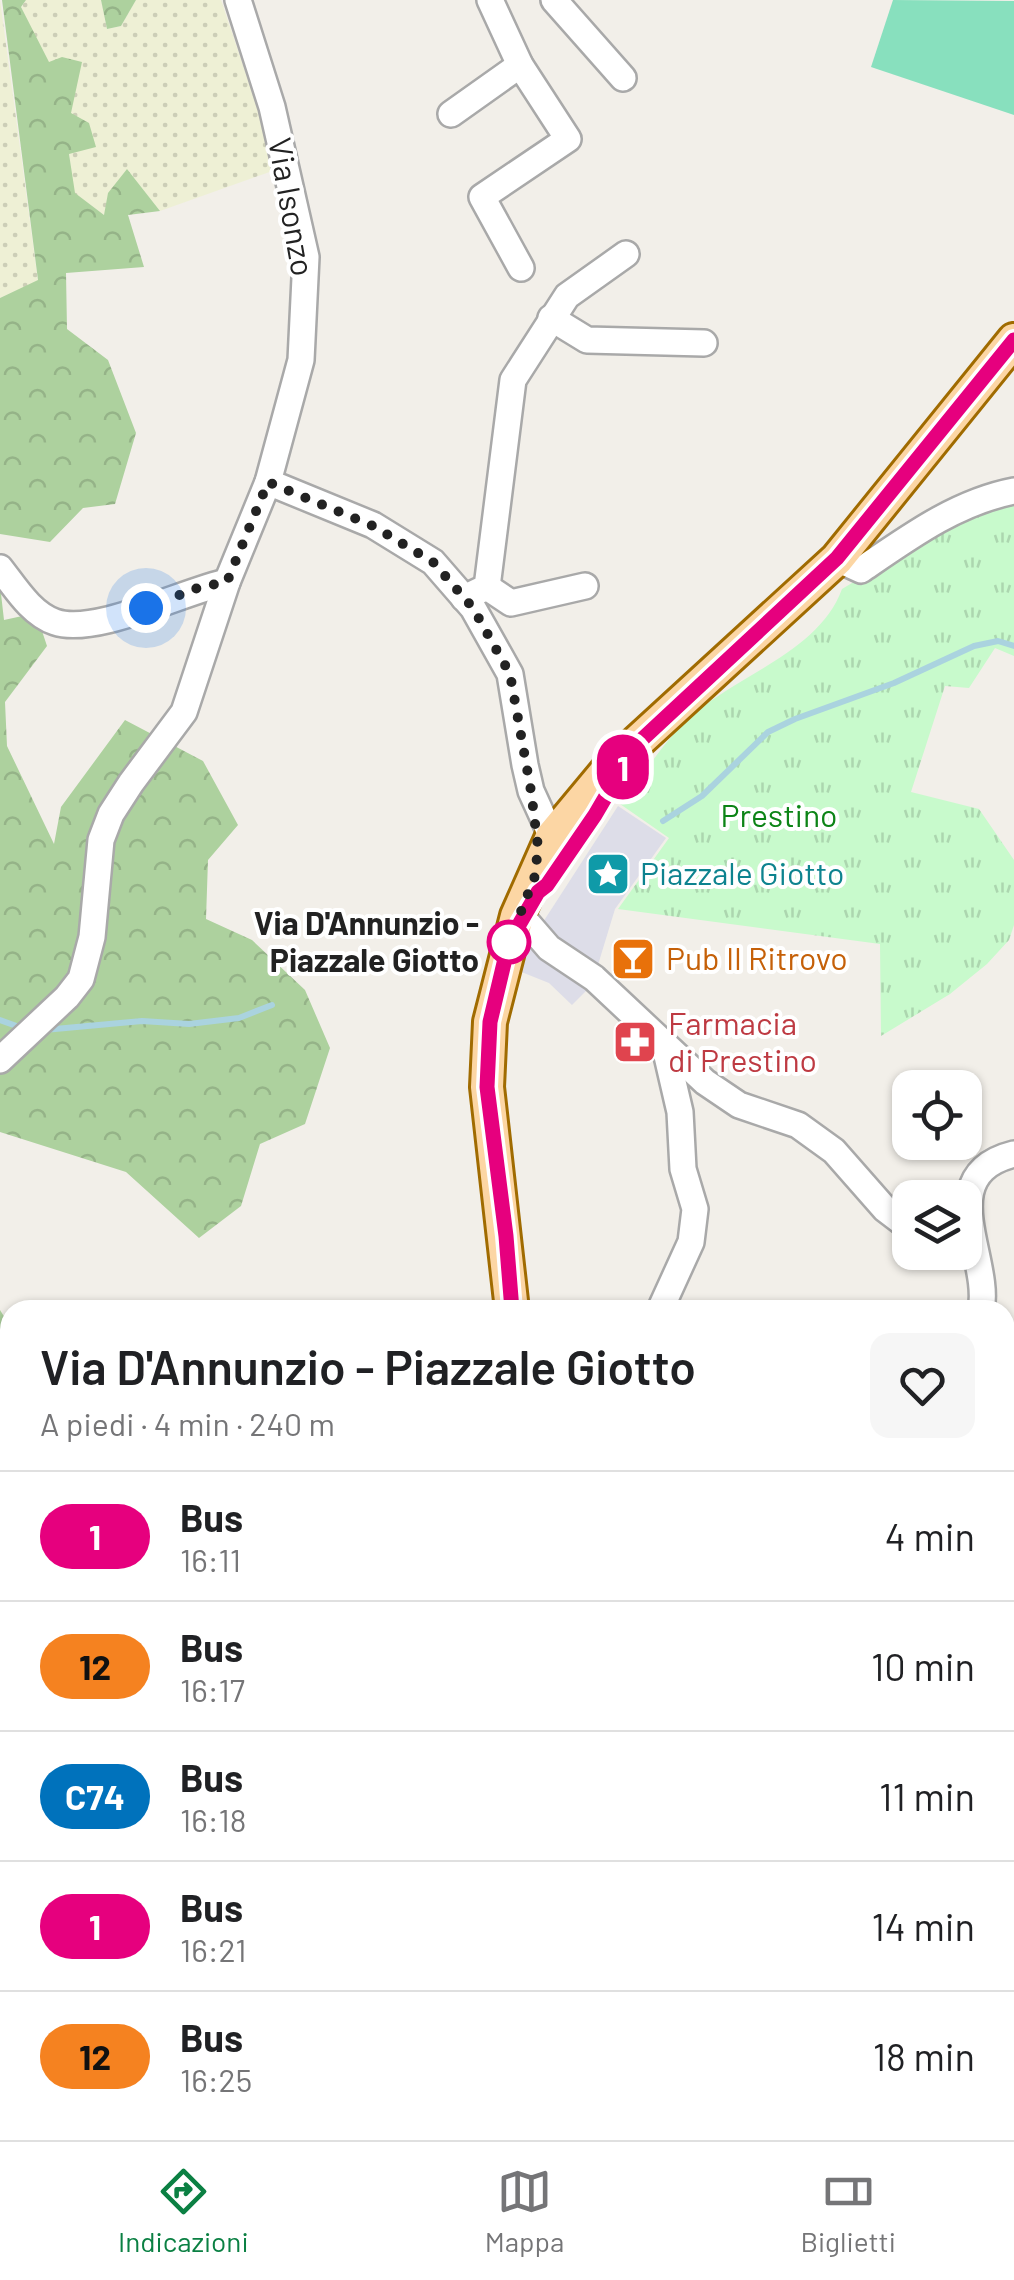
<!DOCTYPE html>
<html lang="it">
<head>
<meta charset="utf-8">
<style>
	:root { --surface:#fff; --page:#f6f6f6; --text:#202124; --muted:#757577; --line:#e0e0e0; --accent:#0b8043 }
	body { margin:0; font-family:Barlow,sans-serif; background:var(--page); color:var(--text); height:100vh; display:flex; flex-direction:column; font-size:38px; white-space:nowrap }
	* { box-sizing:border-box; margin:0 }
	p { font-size:32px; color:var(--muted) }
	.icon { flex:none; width:55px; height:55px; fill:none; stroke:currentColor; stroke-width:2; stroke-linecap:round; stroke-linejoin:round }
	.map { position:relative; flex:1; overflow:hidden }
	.drawer { position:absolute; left:0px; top:1300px; width:1015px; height:840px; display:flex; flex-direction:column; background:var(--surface); border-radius:30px 30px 0 0; box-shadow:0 2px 8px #0004 }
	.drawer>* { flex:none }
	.badge { padding:0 20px; border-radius:32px; font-size:35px; line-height:65px }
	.controls { position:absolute; left:892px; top:1070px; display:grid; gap:20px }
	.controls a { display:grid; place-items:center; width:90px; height:90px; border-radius:20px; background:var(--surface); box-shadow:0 2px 8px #0004; font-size:50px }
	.you { position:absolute; width:50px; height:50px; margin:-25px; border:8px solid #fff; border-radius:50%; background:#1a73e8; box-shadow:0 0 0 15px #1a73e833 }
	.map>.badge { position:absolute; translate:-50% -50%; box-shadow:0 0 0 5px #fff }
	.round { display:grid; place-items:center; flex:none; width:105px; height:105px; border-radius:20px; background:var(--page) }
	.head { display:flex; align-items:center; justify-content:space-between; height:170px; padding:0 40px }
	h1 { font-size:48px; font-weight:600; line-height:75px }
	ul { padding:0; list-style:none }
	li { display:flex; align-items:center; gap:30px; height:130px; padding:0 40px; border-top:2px solid var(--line) }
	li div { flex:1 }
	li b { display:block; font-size:38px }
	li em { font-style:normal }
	li .badge { min-width:110px; font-weight:700; text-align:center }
	.tab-bar { display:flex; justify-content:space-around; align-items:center; height:140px; border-top:2px solid var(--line); background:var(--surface); font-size:28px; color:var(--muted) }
	.tab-bar a { display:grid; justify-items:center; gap:5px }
	.tab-bar .current { color:var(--accent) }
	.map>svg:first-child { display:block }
	.farmland { fill:url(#farmland-dots) }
	.forest { fill:url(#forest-crowns) }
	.park { fill:url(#park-tufts) }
	.pitch { fill:#88e0be }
	.plaza { fill:#dddde8 }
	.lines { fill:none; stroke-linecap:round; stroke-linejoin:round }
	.stream { stroke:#aad3df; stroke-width:6 }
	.minor-casing { stroke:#a9a9a9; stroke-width:30 }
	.major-casing { stroke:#a06b00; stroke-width:38 }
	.minor { stroke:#fff; stroke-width:25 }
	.major { stroke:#fcd6a4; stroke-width:32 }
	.line-casing { stroke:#fff; stroke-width:22 }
	.line { stroke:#e6007e; stroke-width:15 }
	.walk { stroke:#222; stroke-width:10; stroke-dasharray:0 18 }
	.stop-dot { fill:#fff; stroke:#e6007e; stroke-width:5 }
	.labels { text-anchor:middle; stroke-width:8; stroke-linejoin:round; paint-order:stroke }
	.street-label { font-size:32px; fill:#222; stroke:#fff }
	.park-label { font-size:32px; fill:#0c8416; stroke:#fff }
	.culture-label { font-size:32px; fill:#0d838f; stroke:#fff; text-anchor:start }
	.stop-label { font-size:32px; font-weight:bold; fill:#222; stroke:#fff; text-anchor:end }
	.food-label { font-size:32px; fill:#c56008; stroke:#fff; text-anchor:start }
	.health-label { font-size:32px; fill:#be3a42; stroke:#fff; text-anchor:start }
</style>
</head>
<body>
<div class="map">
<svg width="1014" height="2140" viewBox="0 0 1014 2140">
	<defs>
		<pattern id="farmland-dots" width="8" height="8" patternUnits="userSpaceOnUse" patternTransform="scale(2.5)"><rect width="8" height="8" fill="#eef0d5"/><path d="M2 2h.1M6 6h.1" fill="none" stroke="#ccceb7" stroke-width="1.8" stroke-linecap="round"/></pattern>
		<pattern id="forest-crowns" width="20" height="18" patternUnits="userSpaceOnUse" patternTransform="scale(2.5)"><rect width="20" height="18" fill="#add19e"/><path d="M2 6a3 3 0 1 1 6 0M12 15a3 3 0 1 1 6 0" fill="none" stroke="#95b388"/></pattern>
		<pattern id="park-tufts" width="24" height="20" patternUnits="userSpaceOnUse" patternTransform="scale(2.5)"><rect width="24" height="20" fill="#c8facc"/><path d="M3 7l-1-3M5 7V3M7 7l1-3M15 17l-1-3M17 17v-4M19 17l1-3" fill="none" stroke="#acd6af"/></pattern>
	</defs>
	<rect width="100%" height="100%" fill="#f2efe9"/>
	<g class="farmland">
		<polygon points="0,0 38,281 0,298"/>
		<polygon points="26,0 101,0 107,29 121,26 136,0 221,0 278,169 160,211 127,170 104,215 74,193 69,154 71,113 21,7"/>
	</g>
	<g class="forest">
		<polygon points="2,0 26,0 21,7 49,62 62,57 82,62 71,113 89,123 96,147 69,154 75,193 104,215 108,193 127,169 160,211 128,215 144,267 66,273 67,329 108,360 136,433 115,504 83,508 50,542 0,534 0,298 38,280"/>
		<polygon points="101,0 136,0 121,26 107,29"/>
		<polygon points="0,585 4,620 36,613 47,646 5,702 7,746 54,844 61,807 125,720 203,761 238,825 208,860 206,919 252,940 305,990 330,1048 305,1124 260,1144 241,1206 199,1238 126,1172 0,1132"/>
		<polygon points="0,1310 10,1326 10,1571 0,1554"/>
		<polygon points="10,1643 10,1916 0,1918 0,1646"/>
	</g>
	<path class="park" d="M1014,503v153l-19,-8 -26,40 -24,-2 -34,106 68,17 35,51v65l-5,15 -22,24 -37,30 -69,42 -1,-92 -262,-35 51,-71 -49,-34c24,-29 46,-67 75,-91 46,-39 125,-63 147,-124l103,-62z"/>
	<polygon class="pitch" points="893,0 1014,1 1014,115 871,67"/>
	<polygon class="plaza" points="618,806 666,838 615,909 594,978 589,988 572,1005 549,983 519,971 536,933"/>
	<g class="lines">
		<g class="stream">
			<polyline points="663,821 702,796 768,732 795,719 894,683 974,646 998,641 1014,646"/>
			<polyline points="0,1020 22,1028"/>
			<polyline points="44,1030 142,1021 189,1024 239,1018 272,1005"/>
		</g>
		<defs>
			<g id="minor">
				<polyline points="490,0 520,65 568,139 482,197 521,268"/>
				<polyline points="554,0 623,78"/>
				<polyline points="451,114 520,65"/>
				<polyline points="551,318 587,340 704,343"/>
				<polyline points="268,482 373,525 433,562 473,608 510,674 525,765 531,791 552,837 554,851"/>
				<path d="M837,559l24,11c48,-33 96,-68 153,-79"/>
				<path d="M0,568c15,19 31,46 55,54 40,14 129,-31 172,-40"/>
				<polyline points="487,587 511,603 585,586"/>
				<polyline points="464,598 487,587 513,380 567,296 626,254"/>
				<polyline points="517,916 523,918 549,948 594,978 705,1082 739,1105 798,1125 834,1151 885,1209 910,1228"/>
				<polyline points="0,1060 67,997 81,979 92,937 101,840 111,814 131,783 184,712 227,582 268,482 301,360 306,257 272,107 238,0"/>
				<polyline points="660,1310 691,1242 695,1209 683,1169 680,1112 664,1043"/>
				<path d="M981,1310c11,-51 -51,-135 33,-156"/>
				<polyline points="0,1344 10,1364"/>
				<polyline points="1005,1392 1014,1400"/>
				<polyline points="1005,1620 1014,1622"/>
				<polyline points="1005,1829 1014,1788"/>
				<polyline points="1005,1925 1014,1937"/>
				<polyline points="263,2130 264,2140"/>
			</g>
			<g id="major">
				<polyline points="512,1310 487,1087 490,1022 517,916 552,837 611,766 837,559 1014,340"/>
				<polyline points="550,2130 550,2140"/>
			</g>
		</defs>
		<use href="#minor" class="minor-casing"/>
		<use href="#major" class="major-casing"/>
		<use href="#minor" class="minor"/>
		<use href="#major" class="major"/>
	</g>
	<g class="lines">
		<defs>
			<polyline id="line" points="512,1310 506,1236 487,1087 490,1022 509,942 538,892 547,885 595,815 636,745 837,558 1014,340"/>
		</defs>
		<use href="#line" class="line-casing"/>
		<use href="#line" class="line"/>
		<polyline class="walk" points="146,608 200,587 227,582 268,482 373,526 433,562 473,608 510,674 531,791 538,847 535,876 509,942"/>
	</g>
	<defs>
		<symbol id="sight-square" viewBox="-11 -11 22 22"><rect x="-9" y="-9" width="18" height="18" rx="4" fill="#0f9aa8" stroke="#fff"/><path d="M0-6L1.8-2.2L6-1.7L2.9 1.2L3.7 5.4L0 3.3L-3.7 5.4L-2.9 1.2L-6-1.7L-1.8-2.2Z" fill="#fff"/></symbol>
		<symbol id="bar-square" viewBox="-11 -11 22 22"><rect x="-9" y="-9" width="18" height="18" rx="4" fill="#e8710a" stroke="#fff"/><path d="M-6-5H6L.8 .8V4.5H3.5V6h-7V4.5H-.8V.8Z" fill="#fff"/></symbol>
		<symbol id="pharmacy-square" viewBox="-11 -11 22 22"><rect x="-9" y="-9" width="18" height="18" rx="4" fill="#e0444e" stroke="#fff"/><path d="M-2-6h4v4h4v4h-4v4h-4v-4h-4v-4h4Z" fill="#fff"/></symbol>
	</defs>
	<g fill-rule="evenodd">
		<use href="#sight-square" x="583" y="849" width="50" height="50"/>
		<use href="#bar-square" x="608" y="934" width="50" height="50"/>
		<use href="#pharmacy-square" x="610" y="1017" width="50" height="50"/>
	</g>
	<circle class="stop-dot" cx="509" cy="942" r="20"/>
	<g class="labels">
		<g class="street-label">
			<text transform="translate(291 207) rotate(80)" y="11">Via Isonzo</text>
		</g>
		<g class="park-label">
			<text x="779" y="827">Prestino</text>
		</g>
		<g class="culture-label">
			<text x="640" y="885">Piazzale Giotto</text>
		</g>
		<g class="stop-label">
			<text x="479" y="935">Via D'Annunzio -<tspan x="479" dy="37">Piazzale Giotto</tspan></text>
		</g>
		<g class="food-label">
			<text x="666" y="970">Pub Il Ritrovo</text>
		</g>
		<g class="health-label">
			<text x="668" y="1035">Farmacia<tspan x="668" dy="37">di Prestino</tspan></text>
		</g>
	</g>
</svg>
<div class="controls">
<a><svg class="icon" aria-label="locate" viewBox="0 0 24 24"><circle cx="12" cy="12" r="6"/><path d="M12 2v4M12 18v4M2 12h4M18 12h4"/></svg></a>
<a><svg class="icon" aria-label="layers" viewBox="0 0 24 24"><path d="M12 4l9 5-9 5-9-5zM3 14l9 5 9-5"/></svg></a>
</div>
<div class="you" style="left:146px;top:608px"></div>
<b class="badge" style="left:623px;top:767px;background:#e6007e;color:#fff">1</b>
<section class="drawer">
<div class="head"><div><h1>Via D'Annunzio - Piazzale Giotto</h1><p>A piedi · 4 min · 240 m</p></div><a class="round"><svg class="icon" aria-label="heart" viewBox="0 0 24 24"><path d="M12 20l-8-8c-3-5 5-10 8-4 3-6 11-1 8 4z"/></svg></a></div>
<ul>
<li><span class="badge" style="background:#e6007e;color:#fff">1</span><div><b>Bus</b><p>16:11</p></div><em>4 min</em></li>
<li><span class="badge" style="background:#f58220;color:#111">12</span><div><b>Bus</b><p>16:17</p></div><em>10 min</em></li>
<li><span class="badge" style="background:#0072bc;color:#fff">C74</span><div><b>Bus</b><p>16:18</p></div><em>11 min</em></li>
<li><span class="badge" style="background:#e6007e;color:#fff">1</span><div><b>Bus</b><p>16:21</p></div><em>14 min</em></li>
<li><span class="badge" style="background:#f58220;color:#111">12</span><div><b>Bus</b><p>16:25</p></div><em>18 min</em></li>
</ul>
</section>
</div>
<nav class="tab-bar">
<a class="current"><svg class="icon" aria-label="directions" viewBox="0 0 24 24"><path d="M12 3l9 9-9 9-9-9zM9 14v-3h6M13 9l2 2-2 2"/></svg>Indicazioni</a>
<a><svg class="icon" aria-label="map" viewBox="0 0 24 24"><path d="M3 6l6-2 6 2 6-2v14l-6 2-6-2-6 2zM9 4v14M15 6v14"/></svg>Mappa</a>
<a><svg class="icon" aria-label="tickets" viewBox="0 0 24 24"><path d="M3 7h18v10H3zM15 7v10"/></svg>Biglietti</a>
</nav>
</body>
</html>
